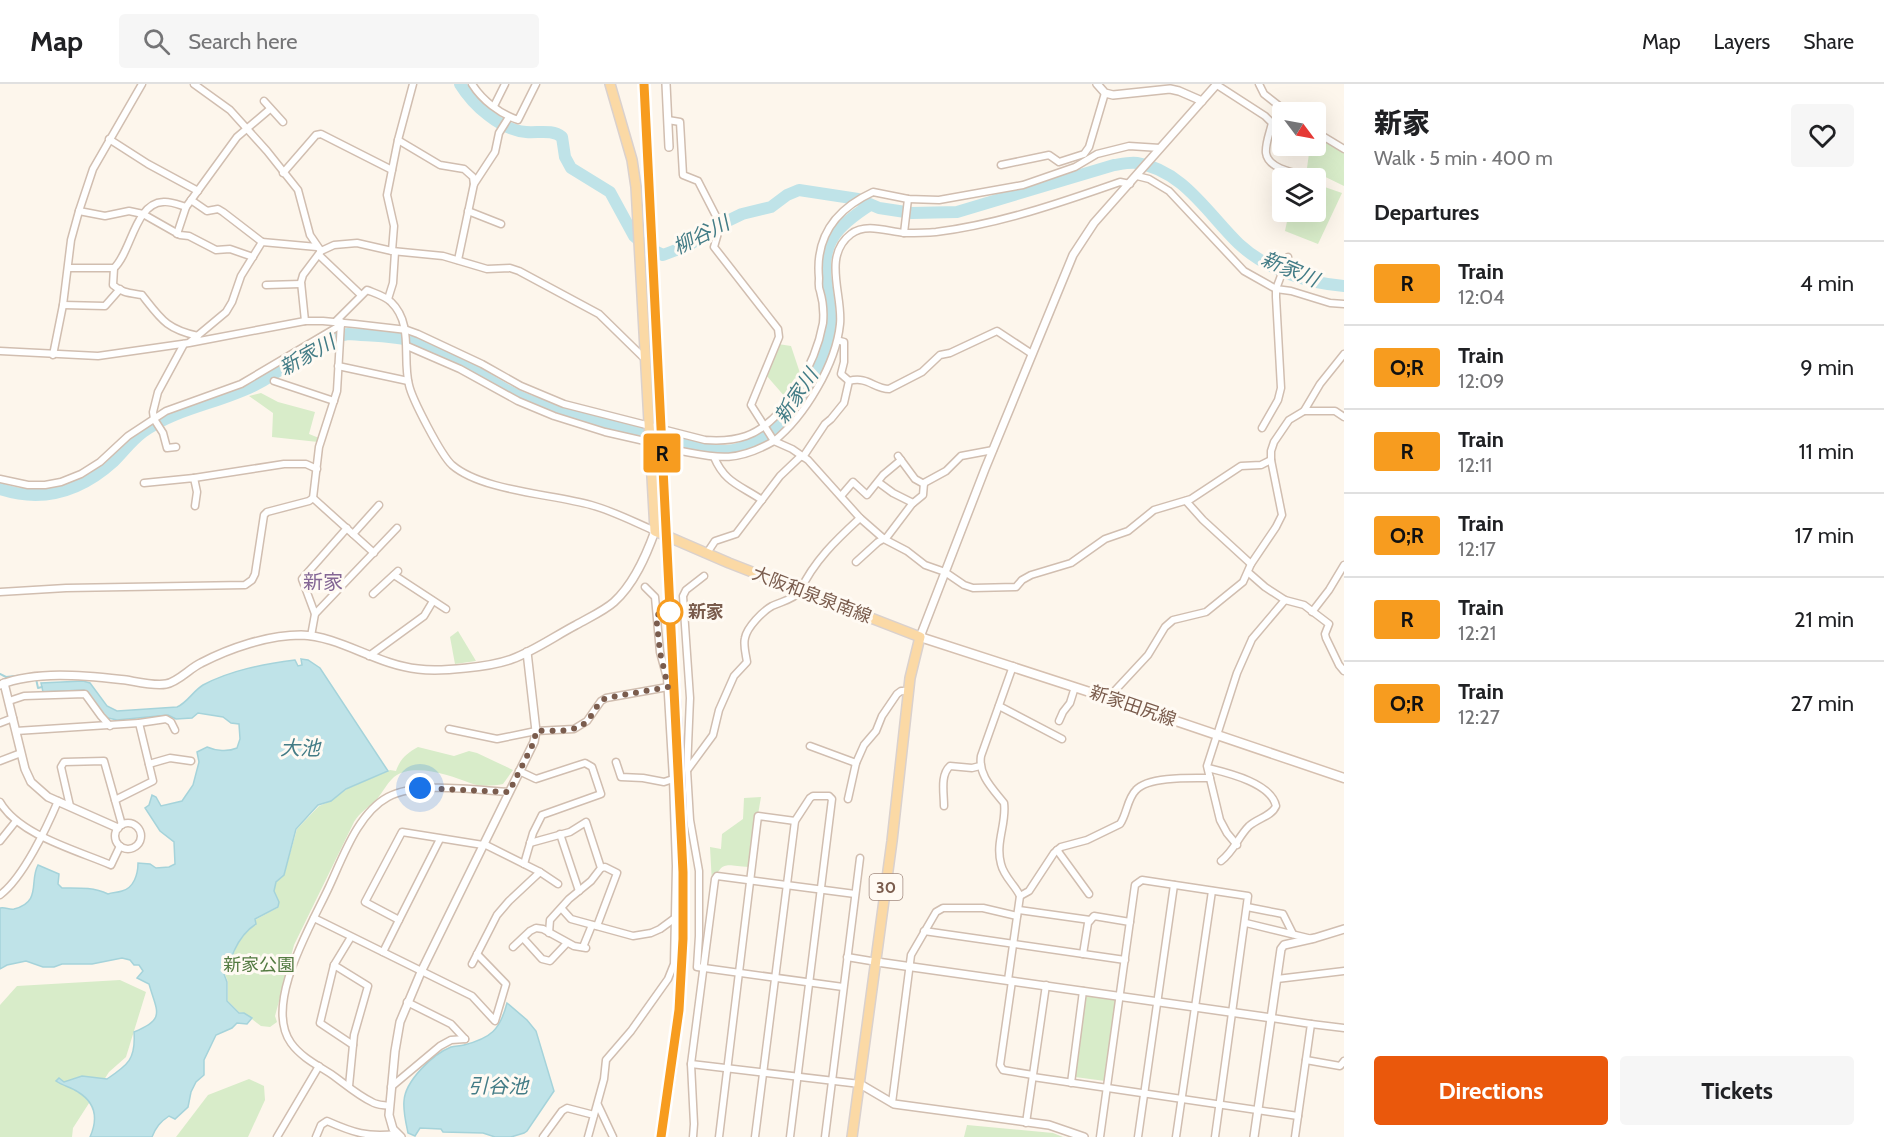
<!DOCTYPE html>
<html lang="en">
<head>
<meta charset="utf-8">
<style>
	:root { --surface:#fff; --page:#f6f6f6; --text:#202124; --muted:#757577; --line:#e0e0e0; --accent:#ea580c }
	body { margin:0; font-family:Cabin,"Noto Sans JP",sans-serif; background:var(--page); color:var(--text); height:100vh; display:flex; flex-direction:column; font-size:22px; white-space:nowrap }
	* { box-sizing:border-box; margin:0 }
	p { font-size:20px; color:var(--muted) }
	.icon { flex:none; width:33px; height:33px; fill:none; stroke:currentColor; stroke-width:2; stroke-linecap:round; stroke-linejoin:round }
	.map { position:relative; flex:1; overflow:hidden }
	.sheet { display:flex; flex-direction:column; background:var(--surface); width:540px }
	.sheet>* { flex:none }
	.badge { padding:0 12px; border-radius:4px; font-size:21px; line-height:39px }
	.needle { width:39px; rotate:122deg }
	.buttons { position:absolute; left:1272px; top:18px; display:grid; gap:12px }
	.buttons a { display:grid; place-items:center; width:54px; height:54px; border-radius:6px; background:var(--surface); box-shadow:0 6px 24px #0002; font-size:30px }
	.you { position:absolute; width:30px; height:30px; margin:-15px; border:4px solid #fff; border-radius:50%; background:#1a73e8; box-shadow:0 0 0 9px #1a73e833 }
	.map>.badge { position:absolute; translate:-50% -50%; box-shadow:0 0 0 3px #fff }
	h2 { padding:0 30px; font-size:22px; line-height:54px }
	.round { display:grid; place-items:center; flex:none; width:63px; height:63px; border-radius:6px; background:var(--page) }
	.summary { display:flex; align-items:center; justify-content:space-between; height:102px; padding:0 30px }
	h1 { font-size:28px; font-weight:800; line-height:45px }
	.cta { display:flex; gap:12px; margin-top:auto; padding:12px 30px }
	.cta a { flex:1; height:69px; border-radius:6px; background:var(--accent); color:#fff; font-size:24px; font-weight:800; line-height:69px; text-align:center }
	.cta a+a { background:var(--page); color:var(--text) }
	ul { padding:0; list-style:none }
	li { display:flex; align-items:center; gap:18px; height:84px; padding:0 30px; border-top:2px solid var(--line) }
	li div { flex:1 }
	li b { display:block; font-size:22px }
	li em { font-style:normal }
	li .badge { min-width:66px; font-weight:700; text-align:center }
	header { display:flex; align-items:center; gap:36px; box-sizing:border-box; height:84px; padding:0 30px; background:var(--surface); border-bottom:2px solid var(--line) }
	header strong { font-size:28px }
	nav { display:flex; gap:33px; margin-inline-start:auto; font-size:21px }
	.search { width:420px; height:54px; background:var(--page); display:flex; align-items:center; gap:15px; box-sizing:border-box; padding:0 21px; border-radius:6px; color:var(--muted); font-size:22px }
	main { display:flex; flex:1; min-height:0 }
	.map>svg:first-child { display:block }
	.green { fill:#d8ecc9 }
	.water { fill:#bfe3e8; stroke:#a5d3da; stroke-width:1.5 }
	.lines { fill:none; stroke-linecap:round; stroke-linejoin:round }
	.stream { stroke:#a5d3da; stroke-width:2 }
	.river { stroke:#bfe3e8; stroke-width:12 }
	.minor-casing { stroke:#d1beb0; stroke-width:9 }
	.tertiary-casing { stroke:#d1beb0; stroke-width:10 }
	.secondary-casing { stroke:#d6c0b0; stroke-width:11 }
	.primary-casing { stroke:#dad1cd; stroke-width:12 }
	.minor { stroke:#fff; stroke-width:6 }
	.tertiary { stroke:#fff; stroke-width:7 }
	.secondary { stroke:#fff; stroke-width:8 }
	.primary { stroke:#fbd9a5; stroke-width:9 }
	.rail-casing { stroke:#b9a8c9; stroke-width:4.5 }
	.rail { stroke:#fffaf3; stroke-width:2; stroke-dasharray:7; stroke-linecap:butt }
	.line-casing { stroke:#fff; stroke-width:14 }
	.line { stroke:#f79c1f; stroke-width:9 }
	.walk { stroke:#7a5c4d; stroke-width:6; stroke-dasharray:0 10.8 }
	.stop-dot { fill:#fff; stroke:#f79c1f; stroke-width:3 }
	.labels { text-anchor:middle; stroke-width:6; stroke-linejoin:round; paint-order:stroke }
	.shield { fill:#fffaf3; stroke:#a28b7f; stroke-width:1.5 }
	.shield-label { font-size:16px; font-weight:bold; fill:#7a5c4d }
	.street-label { font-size:18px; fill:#7a5c4d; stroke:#fffaf3 }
	.stop-label { font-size:18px; font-weight:bold; fill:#7a5c4d; stroke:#fffaf3; text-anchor:start }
	.park-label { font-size:18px; fill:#537a41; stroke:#fffaf3 }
	.water-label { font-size:20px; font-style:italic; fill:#437c86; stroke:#fffaf3 }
	.neighbourhood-label { font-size:20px; fill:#846695; stroke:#fffaf3 }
</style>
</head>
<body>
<header>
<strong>Map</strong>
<div class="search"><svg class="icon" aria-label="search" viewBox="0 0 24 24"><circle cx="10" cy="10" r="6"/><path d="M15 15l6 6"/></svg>Search here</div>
<nav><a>Map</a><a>Layers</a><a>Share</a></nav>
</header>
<main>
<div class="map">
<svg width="1344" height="1053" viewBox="0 0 1344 1053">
	<rect width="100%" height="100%" fill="#fdf6ec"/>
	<g class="green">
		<polygon points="1316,52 1344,69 1344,102 1307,84 1310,62 1316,62"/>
		<polygon points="1316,100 1342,109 1318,160 1285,147 1289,128 1316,128"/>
		<polygon points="778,260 791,262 801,292 786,314 766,291"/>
		<polygon points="261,309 278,318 315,328 309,350 319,354 318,358 272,353 273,329 249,312"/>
		<polygon points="458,547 476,577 455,580 450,553"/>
		<path d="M418,663l36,9 15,-5 8,2 36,17 -10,14c-10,2 -23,3 -33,-1 -19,-7 -56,-21 -76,-6 -7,6 -11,15 -17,22 -8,8 -17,13 -23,23l-60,123 -19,71 2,6 -7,5 -9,-1 -17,-13 -5,-1 -11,-11v-19l-3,-8c10,-10 3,-12 9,-23 6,-10 11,-20 22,-26l-1,-5 24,-13v-5l-5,-12 2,-8 8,-7 13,-46 22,-23 12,-5 16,-12 43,-19 6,1c4,-12 11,-18 22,-24z"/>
		<path d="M761,713l-12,70c-24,-1 -26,-8 -37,17l-2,-37 11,2 1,-15 21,-15 1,-21z"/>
		<polygon points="120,896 146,908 126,973 109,988 73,1044 72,1053 0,1053 0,921 17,902"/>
		<polygon points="1085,910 1117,914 1105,997 1075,993"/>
		<polygon points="249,995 264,1002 265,1016 248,1053 176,1053 208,1011"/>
		<polygon points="967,1041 1053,1049 1063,1053 964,1053"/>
	</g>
	<g class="water">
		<path d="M301,575l7,1 12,8 68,103 -42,18 -15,12 -13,4 -22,24 -12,46 -8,7 -2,9 5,11 -1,5 -23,12 1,5c-11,7 -17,16 -22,27 -5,10 0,14 -10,23l3,8v19l12,12h5l8,5 -5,6 -10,-1 -5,5 -16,7 -12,25v15l-8,7 -5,10 -3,15 -13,12 -6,-3c-9,6 -13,11 -17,21h-62c8,-18 6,-34 -12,-45 -7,-5 -15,-6 -22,-11l3,-3 5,4 18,-6 25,3c21,-14 29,-20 27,-47 32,-13 23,-20 15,-48l-12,-6 6,-7 -4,-6h-5l-4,-5 -8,-2 -30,6h-30l-8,3h-11l-17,-6 -19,4 -7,4v-61c6,-1 9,2 14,1 28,-7 15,-28 24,-44l21,9 -1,10 4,4c16,0 31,-1 46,6 5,-2 8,-1 14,-3 12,-3 16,-17 16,-28l12,1 6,4 13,-1 6,-3 -1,-22 -14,-11 -15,-23 4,-3 3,-10 4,2 5,9 21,-5 11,-16 6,-23 -2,-10 10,-5c9,4 21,5 30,1l3,-9 -1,-15 -8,-1 -8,-6 -25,-4 -6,5 -16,1 -8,-4 -51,5 -9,-2 -9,-7 -15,-21 -41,2 -2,-9 42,-2 7,2 17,23 10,5 60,-4c10,-4 16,-16 26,-22 28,-15 61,-21 92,-25l3,6 4,-1z"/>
		<path d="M507,919l20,17 9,11 18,60 -27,40 -3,2 -13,4h-16l-12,-4 -40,-1 -2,-3 -21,-1 -5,8 -7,-3c-2,-10 -5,-22 -4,-32 1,-20 29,-47 47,-54 4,-1 9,-1 13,-2 27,-7 36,-15 43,-42z"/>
	</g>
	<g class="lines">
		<g class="stream">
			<polyline points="0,590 6,593 35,590 38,604 42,603"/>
			<polyline points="14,612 43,608"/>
		</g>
		<g class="river">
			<path d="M460,0c13,21 40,46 66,48 13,1 26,-3 36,5l3,20 6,11 39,24 24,44 14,12 15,7 26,-10 26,-18 27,-13 29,-7 16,-12 12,-5 59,9 21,9 33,5 45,-1 157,-47c7,-1 16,-3 23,-2 46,7 71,51 102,81 28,26 68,39 105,42"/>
			<path d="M0,405c43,14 81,2 114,-28 9,-9 18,-21 29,-29 33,-24 78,-29 114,-48 30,-15 57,-45 91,-50 22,2 47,1 68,8 38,11 69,39 104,55 37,16 75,23 114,32 31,7 59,22 92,22 14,-1 27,-7 38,-14 30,-18 63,-76 66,-111 1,-15 -2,-30 -4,-45 -6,-39 13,-56 44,-76"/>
		</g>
		<defs>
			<g id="minor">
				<polyline points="194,0 230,26 267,67 298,106 310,151 321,167"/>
				<path d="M472,0c10,16 28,30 46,36l18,-36"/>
				<polyline points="1259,0 1264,10 1287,28"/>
				<path d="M1217,1l48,31 7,7c-2,9 -7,21 -6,30 2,16 29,20 42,23"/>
				<polyline points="264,17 283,38"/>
				<polyline points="494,22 505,0"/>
				<path d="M668,36l12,2 3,53 15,6 19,37 1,15 -4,14 64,82 1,8 -28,68 23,36c31,-25 62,-77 66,-117 3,-29 -18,-68 11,-90 15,-11 35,-3 53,-1 10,0 21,0 32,-1 63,-8 124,-29 184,-50l10,2"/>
				<polyline points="1316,48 1344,65"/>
				<polyline points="109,55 148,80 198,107"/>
				<polyline points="398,56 440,81 464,85 473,93 474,100"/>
				<polyline points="1001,81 1049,71 1059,78 1084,70 1089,63 1105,9"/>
				<polyline points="283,89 316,51 321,50 392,86"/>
				<polyline points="1137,92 1149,95 1169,107 1244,187 1276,205 1291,207 1330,219 1344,220"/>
				<polyline points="191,116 207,127 218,125 223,128 262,158"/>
				<polyline points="79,127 105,132 129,127 143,130 180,151 189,152 216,166 230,165 253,173"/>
				<polyline points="468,127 501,140"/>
				<polyline points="904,149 908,115"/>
				<polyline points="177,150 186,123 237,53 270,25"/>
				<polyline points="392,167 394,142 387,111 398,56 413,0"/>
				<polyline points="319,171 361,211"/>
				<polyline points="458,176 474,100 495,68 499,49 509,33"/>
				<path d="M69,184h45c17,-15 21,-65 49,-66 8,-1 16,3 23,5"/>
				<path d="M114,184l-1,17c9,8 17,8 29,10 19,24 24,34 56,41"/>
				<polyline points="266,201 301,200"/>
				<polyline points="388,215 393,199 395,168"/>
				<polyline points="63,221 105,222 120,205"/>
				<polyline points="305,237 301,198 303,191 321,167 334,161 357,159 392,167 443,172 487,185 510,184 519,187 599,230 645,275"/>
				<path d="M335,238l32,-32c7,3 18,6 24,12 23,22 11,56 18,83 3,14 32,70 43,80 30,26 100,29 139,40 22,6 43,17 64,26"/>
				<polyline points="840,257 844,258 844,278 841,290 849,297"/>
				<polyline points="190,258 226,228 232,218 241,192 262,158 317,163"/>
				<polyline points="407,262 460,285 518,317 554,332 605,348 649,358"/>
				<path d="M0,267l98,5 91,-13 116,-22h18l32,3 52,6 11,4 64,30 39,22 43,18 141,36c14,1 27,1 41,-4 39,-14 70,-74 77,-113 1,-11 0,-22 -3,-32 -2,-4 -1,-9 -1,-13 -4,-42 17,-69 54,-86l35,7 31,1 84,-15 52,-18 22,-13 32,-8 31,2"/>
				<polyline points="53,271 63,221 71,156 79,127 93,85 142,0"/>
				<polyline points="338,282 408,297"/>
				<polyline points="274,297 334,317"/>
				<polyline points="1304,327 1335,327 1344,333"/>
				<polyline points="1262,344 1278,316 1281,304 1276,213 1276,205 1288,173"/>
				<polyline points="176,363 167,364 163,349 154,335 153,328 158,308 184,260"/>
				<path d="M649,363c54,3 73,24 125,-6l18,8 16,11 52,58 24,21 23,12 18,14 20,7 19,13 9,3 43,-1 6,-7 9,-5 40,-12 34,-24 23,-8 26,-21 37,-11 50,-33 20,-1 10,-5"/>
				<polyline points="898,372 915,395 924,400"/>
				<path d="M714,373c11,26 26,28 48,43"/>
				<path d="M803,373l22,-33 6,-5 13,-16 5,-22c19,-5 25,8 40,8l33,-17 18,-17 10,-2 47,-22 35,23"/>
				<polyline points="194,394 284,380 306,380 317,385"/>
				<polyline points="0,395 28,401 45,401 61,398 81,390 100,378 128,352 166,327 241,300 341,241"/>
				<polyline points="878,398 893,409 913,419"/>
				<polyline points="144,399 194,394 197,408 195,422"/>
				<polyline points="841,412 853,398 867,411 883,391 901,376"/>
				<polyline points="313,414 374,469"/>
				<polyline points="1186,417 1203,436 1251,480"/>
				<polyline points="353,450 379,421"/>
				<polyline points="707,469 715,457 736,450 780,392 801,372"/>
				<polyline points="856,478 878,458 887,453 912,420 923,411 924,399 946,387 961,372 993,366"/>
				<polyline points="1249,489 1265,503 1285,516 1304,521 1329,540 1325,550 1326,554 1339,581 1344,587"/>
				<polyline points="394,491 446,525"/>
				<polyline points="704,492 686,506 683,512 690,614 687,686 690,736 699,787 699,852 697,883 843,903"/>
				<path d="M800,507c14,-30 36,-51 60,-73"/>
				<polyline points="0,508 66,504 245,501 252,496 255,490 264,431 267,428 309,417 313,414 319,363 337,307 341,238"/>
				<polyline points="373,510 398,487"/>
				<polyline points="1312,528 1329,506 1344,481"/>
				<polyline points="315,530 397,444"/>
				<polyline points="311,552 315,530 302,495 347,444"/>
				<polyline points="369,572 424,532 433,517"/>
				<polyline points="1108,614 1148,571 1165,543 1173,536 1206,528 1243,498 1251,480 1276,443 1282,431 1271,376 1271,367 1274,358 1289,336 1304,327 1320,300 1344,270"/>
				<polyline points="9,617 24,612 85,610 101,632 110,642"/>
				<polyline points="999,622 1062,655"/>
				<polyline points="1059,637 1063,628 1070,619 1075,603"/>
				<polyline points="0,639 13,634"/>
				<polyline points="139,639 166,635 171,638 175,646"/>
				<polyline points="449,645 497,655 536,647 574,645 587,637 601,617 606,614 668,603"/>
				<polyline points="16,647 139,639 153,697 115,716"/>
				<polyline points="810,662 856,679"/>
				<polyline points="0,677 21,669"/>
				<polyline points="616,678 621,693 643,694 664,698 673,695"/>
				<polyline points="149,680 170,674 191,677"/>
				<path d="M1208,684c20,5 63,15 68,38 -4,10 -18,12 -27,20 -11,11 -15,25 -28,35"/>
				<path d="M688,685l25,-34 6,-25 15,-34 13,-14c-1,-7 -4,-17 -2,-24 2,-11 18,-27 27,-32 11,-5 20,-6 29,-15"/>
				<polyline points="519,687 536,695 585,679 592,683 601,710 542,731 533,749 524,780"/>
				<polyline points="848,715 856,679 864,661 876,647 882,632 897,610 901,607 909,607"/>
				<path d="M0,718c19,33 76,48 111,63l9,-19"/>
				<polyline points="70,722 61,683 64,678 104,677 122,741"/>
				<path d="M944,722c0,-13 -4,-31 6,-40l22,2 8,-2"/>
				<circle cx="128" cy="752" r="13"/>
				<polyline points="560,750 579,807"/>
				<polyline points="0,757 16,737"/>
				<polyline points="530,759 570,748 586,738 601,784 591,797 569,815 550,836 549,849"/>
				<polyline points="484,760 540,788 558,800"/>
				<polyline points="1237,761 1227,749 1220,736 1207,682 1237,589 1252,555 1285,516"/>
				<polyline points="1057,766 1089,810"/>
				<path d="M0,811c23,-17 47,-68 58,-94"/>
				<path d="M1020,812l9,-5 25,-38 7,-6 26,-7 33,-16c7,-10 7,-25 16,-34 12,-14 57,-12 74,-12"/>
				<polyline points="1247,823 1283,830 1293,850"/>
				<polyline points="562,825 571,835 633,852 651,849 660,845 675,834"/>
				<polyline points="1019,826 1090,836"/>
				<polyline points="314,834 472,912 495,937 506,900 477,870"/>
				<polyline points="399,836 440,755"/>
				<polyline points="1246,839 1312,855"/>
				<polyline points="597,842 617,789 605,783 601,784"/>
				<polyline points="924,847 1125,876"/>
				<polyline points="523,854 542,875 550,877 567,859"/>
				<polyline points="513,863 530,847 536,844 543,845 574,862 586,864"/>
				<polyline points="583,863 592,841"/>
				<polyline points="383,868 399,836 365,818 402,748 483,761"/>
				<polyline points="1083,870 1088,839 1094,832 1130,838"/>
				<polyline points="847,873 877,878"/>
				<polyline points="472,880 497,831 509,817 540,788"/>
				<polyline points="334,881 320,939 353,961"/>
				<polyline points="1277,895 1344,887"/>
				<path d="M1008,896l12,-84c-5,-11 -16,-19 -19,-32 -6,-22 6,-41 3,-61 -11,-14 -26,-28 -23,-47l32,-90"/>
				<polyline points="1012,897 1000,981 1003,986 1033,991"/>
				<polyline points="407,918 451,940 465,955"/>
				<polyline points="1272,934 1311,940 1295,1053"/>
				<polyline points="1311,940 1344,944"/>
				<polyline points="1306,976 1340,982 1344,977"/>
				<polyline points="691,980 860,1000"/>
				<polyline points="1033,993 1298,1032"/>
				<polyline points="1071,999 1083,907"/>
				<polyline points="349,1002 354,951 368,902 334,881 351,853"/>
				<polyline points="391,1003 440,962 451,956 465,955"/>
				<polyline points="892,1019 911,871 936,828 943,824 983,824 1017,832"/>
				<polyline points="598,1021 613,1053"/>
				<path d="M389,1022c-5,-1 -13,-1 -17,-4 -15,-7 -28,-19 -41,-28 -14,-9 -30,-17 -40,-31 -28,-39 21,-119 38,-156 14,-30 29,-74 59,-90 29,-16 87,-7 121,-5"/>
				<polyline points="1026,1039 1046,901"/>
				<polyline points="277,1053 319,982"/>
				<path d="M316,1053l5,-12 6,-4c27,12 40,16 69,13"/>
				<polyline points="543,1053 562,1027 567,1024 594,1031"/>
				<polyline points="588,1053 604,995 606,976 631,947 668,895 674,880 676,782 673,695 667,594 660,568 655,513 645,503"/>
				<polyline points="693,1053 694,1040 691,980 715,795 717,792 855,810"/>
				<polyline points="719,1053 758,732 795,737"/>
				<polyline points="755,1053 795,737 810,714 813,712 829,712 832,715 790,1053"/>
				<polyline points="825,1053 860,774"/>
				<polyline points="1100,1053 1135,801 1142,796 1248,812 1215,1053"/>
				<polyline points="1138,1053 1174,801"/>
				<polyline points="1176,1053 1212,807"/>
			</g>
			<g id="tertiary">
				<polyline points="666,0 669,63"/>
				<polyline points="1097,0 1105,9 1113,11 1170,5 1179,7 1202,17"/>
				<polyline points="920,553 985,385 1073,171 1094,139 1217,0"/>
				<polyline points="4,599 25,685 31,698 48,713 118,744"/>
				<path d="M0,601c37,-15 87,-9 126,-5 12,2 28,6 40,4 12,-2 24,-16 35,-21 29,-15 67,-28 100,-28 39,1 76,30 117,34 23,3 72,-2 94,-10 22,-8 43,-23 64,-34 12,-7 28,-14 38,-23 20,-18 32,-46 41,-71"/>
				<polyline points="877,878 1272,934"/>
				<polyline points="860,1000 894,1020 1049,1041 1084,1053"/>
				<polyline points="401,1053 393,1045 389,1031 395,967 400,938 421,888 534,658 536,647 527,568"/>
				<polyline points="1254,1053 1281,865 1284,861 1315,854 1344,845"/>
			</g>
			<polyline id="secondary" points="920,553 1108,614 1344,694"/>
			<polyline id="primary" points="610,0 632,76 636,103 655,447 729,479 920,553 910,594 892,757 852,1053"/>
		</defs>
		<use href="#minor" class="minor-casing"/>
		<use href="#tertiary" class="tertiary-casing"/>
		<use href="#secondary" class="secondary-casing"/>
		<use href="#primary" class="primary-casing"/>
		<use href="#minor" class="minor"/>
		<use href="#tertiary" class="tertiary"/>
		<use href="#secondary" class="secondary"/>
		<use href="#primary" class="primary"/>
		<defs>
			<g id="rail">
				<polyline points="644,0 669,504"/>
				<path d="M664,1053c12,-66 21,-132 22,-199 3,-116 -8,-232 -13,-347"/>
			</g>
		</defs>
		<use href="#rail" class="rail-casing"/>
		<use href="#rail" class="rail"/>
	</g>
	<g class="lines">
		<defs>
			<polyline id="line" points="644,0 683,788 683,855 679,926 661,1053"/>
		</defs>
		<use href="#line" class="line-casing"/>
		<use href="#line" class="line"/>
		<path class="walk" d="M420,704l89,4 25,-50 2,-11c16,-1 40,3 52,-11 6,-7 9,-17 18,-22l62,-11 -8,-35 -4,-37 14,-3"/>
	</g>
	<circle class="stop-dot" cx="670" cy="528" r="12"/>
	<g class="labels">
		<rect class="shield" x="869.5" y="790" width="33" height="26" rx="4.5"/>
		<g class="shield-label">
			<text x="886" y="809">30</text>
		</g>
		<g class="street-label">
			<text transform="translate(812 511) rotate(21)" y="6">大阪和泉泉南線</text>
			<text transform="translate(1133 622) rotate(19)" y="6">新家田尻線</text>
		</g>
		<g class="stop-label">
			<text x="688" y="534">新家</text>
		</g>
		<g class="park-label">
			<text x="259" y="887">新家公園</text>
		</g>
		<g class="water-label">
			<text transform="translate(701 151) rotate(-27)" y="7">柳谷川</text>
			<text transform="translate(1290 185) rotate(23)" y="7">新家川</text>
			<text transform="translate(307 271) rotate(-29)" y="7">新家川</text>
			<text transform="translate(796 312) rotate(-56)" y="7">新家川</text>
			<text x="300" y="671">大池</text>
			<text x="498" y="1009">引谷池</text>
		</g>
		<g class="neighbourhood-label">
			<text x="323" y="505">新家</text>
		</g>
	</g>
</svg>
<div class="buttons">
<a><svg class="needle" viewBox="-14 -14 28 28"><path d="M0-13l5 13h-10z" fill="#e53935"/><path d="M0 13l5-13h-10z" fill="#757577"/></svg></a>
<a><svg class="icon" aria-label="layers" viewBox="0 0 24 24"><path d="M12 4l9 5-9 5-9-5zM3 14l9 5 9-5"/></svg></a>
</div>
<div class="you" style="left:420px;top:704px"></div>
<b class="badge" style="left:662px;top:369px;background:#f79c1f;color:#111">R</b>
</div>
<section class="sheet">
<div class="summary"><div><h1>新家</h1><p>Walk · 5 min · 400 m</p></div><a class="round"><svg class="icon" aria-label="heart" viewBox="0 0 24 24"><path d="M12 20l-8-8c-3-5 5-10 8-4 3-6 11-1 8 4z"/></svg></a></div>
<h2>Departures</h2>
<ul>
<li><span class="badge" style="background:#f79c1f;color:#111">R</span><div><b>Train</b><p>12:04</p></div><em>4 min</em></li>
<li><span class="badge" style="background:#f79c1f;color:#111">O;R</span><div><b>Train</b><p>12:09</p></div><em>9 min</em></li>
<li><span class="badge" style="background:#f79c1f;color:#111">R</span><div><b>Train</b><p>12:11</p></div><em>11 min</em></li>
<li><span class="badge" style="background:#f79c1f;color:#111">O;R</span><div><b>Train</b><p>12:17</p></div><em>17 min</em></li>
<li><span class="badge" style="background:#f79c1f;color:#111">R</span><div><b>Train</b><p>12:21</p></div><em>21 min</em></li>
<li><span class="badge" style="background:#f79c1f;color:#111">O;R</span><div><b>Train</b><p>12:27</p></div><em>27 min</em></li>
</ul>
<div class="cta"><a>Directions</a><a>Tickets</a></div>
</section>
</main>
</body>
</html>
